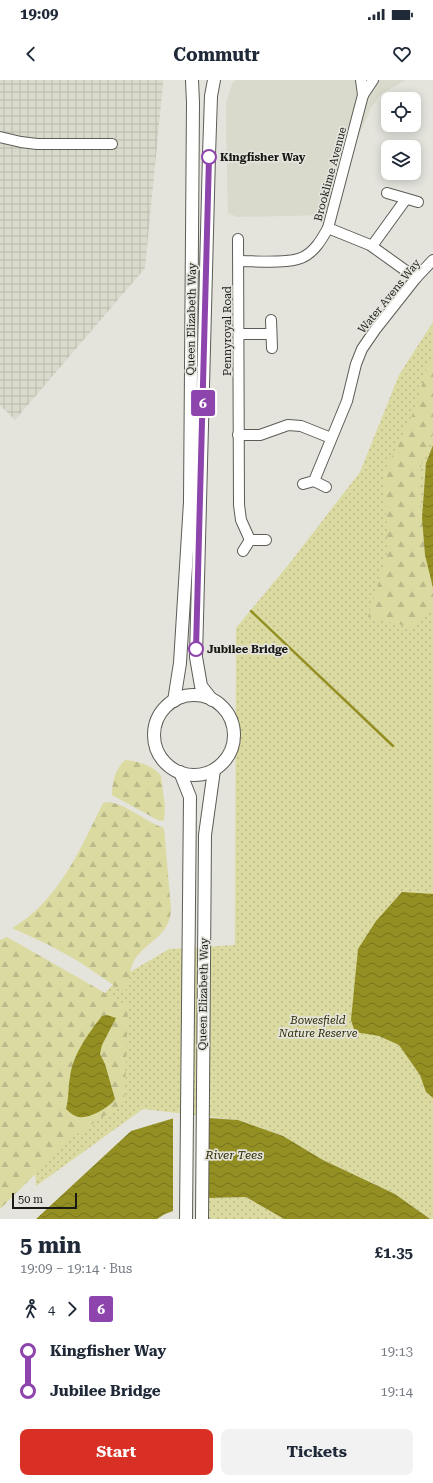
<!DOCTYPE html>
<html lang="en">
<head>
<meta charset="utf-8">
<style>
	:root { --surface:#fff; --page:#f2f2f3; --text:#1f2937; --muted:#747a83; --accent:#d93025 }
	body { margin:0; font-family:"Roboto Serif",serif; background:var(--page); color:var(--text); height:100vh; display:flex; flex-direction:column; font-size:15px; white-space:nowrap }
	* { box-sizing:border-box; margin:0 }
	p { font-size:13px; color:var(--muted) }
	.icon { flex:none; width:22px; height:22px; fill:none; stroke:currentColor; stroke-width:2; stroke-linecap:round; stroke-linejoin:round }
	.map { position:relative; height:1139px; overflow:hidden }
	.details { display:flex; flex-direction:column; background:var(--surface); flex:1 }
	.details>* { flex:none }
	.badge { padding:0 8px; border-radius:3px; font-size:14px; line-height:26px }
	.controls { position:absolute; left:381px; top:12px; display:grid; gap:8px }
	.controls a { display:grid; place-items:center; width:40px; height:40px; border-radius:8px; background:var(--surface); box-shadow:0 2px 10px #0003; font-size:20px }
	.scale { position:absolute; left:12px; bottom:10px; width:65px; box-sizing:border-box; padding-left:4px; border:2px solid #191916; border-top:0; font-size:11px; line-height:14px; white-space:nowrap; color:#191916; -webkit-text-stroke:3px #e4e4dd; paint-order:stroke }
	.map>.badge { position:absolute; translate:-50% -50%; box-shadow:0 0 0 2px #fff }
	.legs { display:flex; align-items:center; gap:6px; height:44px; padding:0 20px; font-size:13px }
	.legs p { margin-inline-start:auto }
	.headline { display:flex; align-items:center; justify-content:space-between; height:68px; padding:0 20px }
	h1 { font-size:22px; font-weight:700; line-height:30px }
	.button { display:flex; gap:8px; margin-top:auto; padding:8px 20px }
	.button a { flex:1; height:46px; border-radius:8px; background:var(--accent); color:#fff; font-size:16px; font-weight:700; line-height:46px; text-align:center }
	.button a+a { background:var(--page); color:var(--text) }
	ul { padding:0 20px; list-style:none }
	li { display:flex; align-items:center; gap:14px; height:40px; font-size:15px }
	li i { display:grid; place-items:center; width:6px; height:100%; margin:0 5px; background:currentColor }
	li i::after { content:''; width:10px; height:10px; margin:-5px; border:3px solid; border-radius:50%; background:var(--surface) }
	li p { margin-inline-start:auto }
	li:first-child i { background:linear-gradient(#0000 50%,currentColor 0) }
	li:last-child i { background:linear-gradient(currentColor 50%,#0000 0) }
	.status { display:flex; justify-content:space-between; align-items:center; height:28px; padding:0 20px; background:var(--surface); direction:ltr }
	.status svg { height:11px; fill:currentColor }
	header { display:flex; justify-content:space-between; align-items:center; height:52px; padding:0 20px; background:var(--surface); font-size:18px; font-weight:700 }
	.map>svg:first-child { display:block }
	.built { fill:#d9dacb }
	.industrial { fill:url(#industrial-grid) }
	.green { fill:url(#green-dots) }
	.forest { fill:url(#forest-firs) }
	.water { fill:url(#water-waves) }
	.pier { fill:#e4e4dd }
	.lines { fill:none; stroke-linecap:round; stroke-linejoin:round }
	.stream { stroke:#948f23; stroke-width:2.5 }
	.minor-casing { stroke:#5d5d57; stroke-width:12 }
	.tertiary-casing { stroke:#5d5d57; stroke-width:14 }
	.minor { stroke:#fff; stroke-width:10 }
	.tertiary { stroke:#fff; stroke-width:12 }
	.line-1-casing { stroke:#fff; stroke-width:9 }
	.line-1 { stroke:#8e44ad; stroke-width:6 }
	.stop-1-dot { fill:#fff; stroke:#8e44ad; stroke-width:2 }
	.labels { text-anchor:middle; stroke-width:3.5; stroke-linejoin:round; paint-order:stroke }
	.stop-label { font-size:11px; font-weight:bold; fill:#191916; stroke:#e4e4dd; text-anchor:start }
	.street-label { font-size:11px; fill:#191916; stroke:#e4e4dd }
	.park-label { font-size:11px; font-style:italic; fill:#2f2d00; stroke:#e4e4dd }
	.water-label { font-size:12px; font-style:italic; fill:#2e2c00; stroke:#e4e4dd }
</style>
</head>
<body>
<div class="status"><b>19:09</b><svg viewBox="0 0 49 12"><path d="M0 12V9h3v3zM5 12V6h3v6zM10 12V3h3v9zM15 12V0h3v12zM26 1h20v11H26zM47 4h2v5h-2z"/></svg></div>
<header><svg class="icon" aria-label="back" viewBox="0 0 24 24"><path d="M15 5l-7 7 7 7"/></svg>Commutr<svg class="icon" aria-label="heart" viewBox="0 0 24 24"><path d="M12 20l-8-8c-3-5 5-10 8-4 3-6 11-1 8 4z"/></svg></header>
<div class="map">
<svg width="433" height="1139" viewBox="0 0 433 1139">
	<defs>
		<pattern id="industrial-grid" width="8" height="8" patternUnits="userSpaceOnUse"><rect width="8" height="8" fill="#d9dacb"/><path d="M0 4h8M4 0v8" fill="none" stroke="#babaae"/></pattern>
		<pattern id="green-dots" width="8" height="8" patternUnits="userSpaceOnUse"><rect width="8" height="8" fill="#dbdaa1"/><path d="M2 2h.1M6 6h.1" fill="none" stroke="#bbba8a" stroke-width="1.8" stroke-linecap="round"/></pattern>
		<pattern id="forest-firs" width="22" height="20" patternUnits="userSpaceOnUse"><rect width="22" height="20" fill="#dbdaa1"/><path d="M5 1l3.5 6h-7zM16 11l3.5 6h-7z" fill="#bbba8a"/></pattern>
		<pattern id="water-waves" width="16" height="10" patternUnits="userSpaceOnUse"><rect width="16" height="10" fill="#948f23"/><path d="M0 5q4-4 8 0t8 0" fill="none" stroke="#78741d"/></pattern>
	</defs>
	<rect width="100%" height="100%" fill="#e4e4dd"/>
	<polygon class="built" points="235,0 406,0 381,14 371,28 344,89 331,135 237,137 228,133 226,52 226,23 232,4"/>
	<polygon class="industrial" points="0,0 163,0 163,4 145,188 15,340 0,325"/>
	<g class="green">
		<polygon points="433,242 433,365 426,383 433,508 433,1139 430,1139 395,1114 323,1080 283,1056 238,1040 143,1029 36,1106 30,995 118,899 169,869 235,865 236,548 289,484 360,392 399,295"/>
		<polygon points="246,1117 284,1139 209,1139 209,1118"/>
	</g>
	<g class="forest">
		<polygon points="433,276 433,354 421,385 420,422 433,485 433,533 425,532 415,548 368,537 388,473 384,392 417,325 428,282"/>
		<path d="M125,680c13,1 29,6 36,16l4,31 -1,13 -4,1 -6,-3 -42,-23c0,-14 3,-25 13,-35z"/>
		<path d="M109,722c17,2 37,20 55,26l7,81c-1,29 -27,32 -38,54 -4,9 -5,21 -8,30l-47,-32 -29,-16 -37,-17c47,-27 68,-79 91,-125z"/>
		<polygon points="7,857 128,926 125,1010 123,1023 73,1057 0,1129 0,860"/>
	</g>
	<g class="water">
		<polygon points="433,365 433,508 425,475 422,438 426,383"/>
		<polygon points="402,812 433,814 433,1018 426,1012 420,995 399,965 379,956 355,952 351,940 358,869 376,841"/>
		<path d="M107,935l9,3 -14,27 -2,9 5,10 10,35c-5,8 -26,20 -36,18 -5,-1 -9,-4 -13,-8 3,-11 2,-21 4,-32 3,-23 18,-43 32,-61z"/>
		<polygon points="181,1036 238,1040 283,1056 323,1080 395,1114 430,1139 284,1139 246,1117 209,1118 165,1134 157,1139 36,1139 131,1051"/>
	</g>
	<polygon class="pier" points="181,1034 209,1036 209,1120 173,1134 173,1036"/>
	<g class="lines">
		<polyline class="stream" points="251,531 393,666"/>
		<defs>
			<g id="minor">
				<polyline points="361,0 363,15 373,0"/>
				<polyline points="0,57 21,62 37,64 112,64"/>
				<polyline points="387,113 418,122"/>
				<polyline points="328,148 370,165 416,198"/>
				<polyline points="238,159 239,425 241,440 250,460"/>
				<polyline points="372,166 406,119"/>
				<path d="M239,181c16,0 48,3 62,-3 13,-5 21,-19 27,-30l35,-133"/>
				<polyline points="271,240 272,268"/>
				<polyline points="239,254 271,254"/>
				<polyline points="238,355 260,355 288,345 301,346 331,358"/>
				<polyline points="314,401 326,407"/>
				<polyline points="303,404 314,401 347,321 356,284 362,269 375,250 416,198 433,180"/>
				<polyline points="243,471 250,460 266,460"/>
			</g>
			<g id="tertiary">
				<circle cx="194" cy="655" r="40"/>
				<polyline points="212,620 201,606 196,577 209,75 211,16 214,0"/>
				<polyline points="174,621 180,583 190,422 193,23 192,0"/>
				<polyline points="180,692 190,717 186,1139"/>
				<polyline points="202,1139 205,755 214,690"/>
			</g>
		</defs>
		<use href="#minor" class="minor-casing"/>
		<use href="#tertiary" class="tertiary-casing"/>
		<use href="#minor" class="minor"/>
		<use href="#tertiary" class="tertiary"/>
	</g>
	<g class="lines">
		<defs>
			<polyline id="line-1" points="196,569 209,77"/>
		</defs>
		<use href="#line-1" class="line-1-casing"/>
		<use href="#line-1" class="line-1"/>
	</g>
	<g class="stop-1-dot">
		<circle cx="209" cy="77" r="7"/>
		<circle cx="196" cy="569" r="7"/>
	</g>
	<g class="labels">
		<g class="stop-label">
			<text x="220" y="81">Kingfisher Way</text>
			<text x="207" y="573">Jubilee Bridge</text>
		</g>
		<g class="street-label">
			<text transform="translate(330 94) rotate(-75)" y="4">Brooklime Avenue</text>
			<text transform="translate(389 216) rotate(-51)" y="4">Water Avens Way</text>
			<text transform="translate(191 239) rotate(-89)" y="4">Queen Elizabeth Way</text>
			<text transform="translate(227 251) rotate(-90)" y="4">Pennyroyal Road</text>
			<text transform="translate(203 914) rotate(-89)" y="4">Queen Elizabeth Way</text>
		</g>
		<g class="park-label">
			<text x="318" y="944">Bowesfield<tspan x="318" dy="13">Nature Reserve</tspan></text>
		</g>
		<g class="water-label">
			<text x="234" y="1079">River Tees</text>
		</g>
	</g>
</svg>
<div class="controls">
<a><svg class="icon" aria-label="locate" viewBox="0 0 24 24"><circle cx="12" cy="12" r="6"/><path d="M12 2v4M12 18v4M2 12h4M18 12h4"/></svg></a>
<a><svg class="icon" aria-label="layers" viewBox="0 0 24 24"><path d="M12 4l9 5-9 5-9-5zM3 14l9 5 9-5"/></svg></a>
</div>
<div class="scale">50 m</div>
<b class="badge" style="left:203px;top:323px;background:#8e44ad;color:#fff">6</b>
</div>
<section class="details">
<div class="headline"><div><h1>5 min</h1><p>19:09 – 19:14 · Bus</p></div><b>£1.35</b></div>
<div class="legs"><svg class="icon" aria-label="walk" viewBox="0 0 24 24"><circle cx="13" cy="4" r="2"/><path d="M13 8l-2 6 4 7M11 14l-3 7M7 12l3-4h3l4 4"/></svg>4<svg class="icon" aria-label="forward" viewBox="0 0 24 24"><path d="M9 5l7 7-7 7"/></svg><b class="badge" style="background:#8e44ad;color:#fff">6</b></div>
<ul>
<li><i style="color:#8e44ad"></i><b>Kingfisher Way</b><p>19:13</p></li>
<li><i style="color:#8e44ad"></i><b>Jubilee Bridge</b><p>19:14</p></li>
</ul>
<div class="button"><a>Start</a><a>Tickets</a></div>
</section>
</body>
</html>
